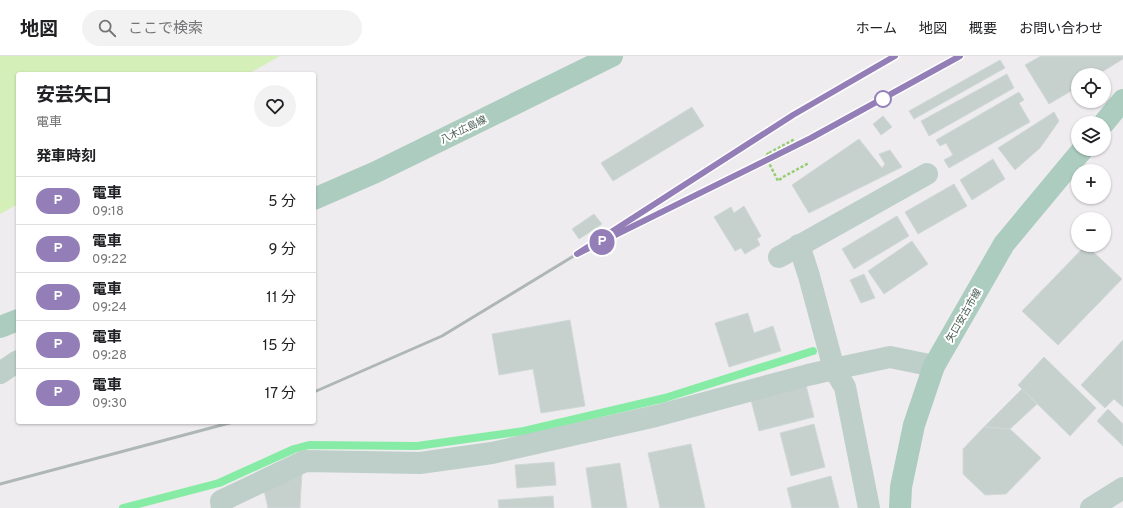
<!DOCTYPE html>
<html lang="ja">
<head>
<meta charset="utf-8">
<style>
	:root { --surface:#fff; --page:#f2f2f2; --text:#202124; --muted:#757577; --line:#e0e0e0 }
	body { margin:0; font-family:Overpass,"Noto Sans JP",sans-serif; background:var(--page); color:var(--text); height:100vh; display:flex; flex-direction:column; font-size:15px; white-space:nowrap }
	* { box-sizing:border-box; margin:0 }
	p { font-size:13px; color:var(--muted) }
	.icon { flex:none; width:22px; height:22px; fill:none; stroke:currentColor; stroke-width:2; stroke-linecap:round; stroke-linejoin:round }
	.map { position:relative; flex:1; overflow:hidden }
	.details { position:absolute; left:16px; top:16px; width:300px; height:352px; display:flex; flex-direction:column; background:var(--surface); border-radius:4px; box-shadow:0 1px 3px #0004 }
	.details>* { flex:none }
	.badge { padding:0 8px; border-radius:13px; font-size:14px; line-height:26px }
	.buttons { position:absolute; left:1071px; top:12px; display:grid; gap:8px }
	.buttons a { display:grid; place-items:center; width:40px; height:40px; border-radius:50%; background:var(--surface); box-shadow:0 1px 3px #0004; font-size:20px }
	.map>.badge { position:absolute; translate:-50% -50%; box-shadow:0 0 0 2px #fff }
	h2 { padding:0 20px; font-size:15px; line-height:36px }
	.round { display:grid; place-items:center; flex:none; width:42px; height:42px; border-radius:21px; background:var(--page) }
	.overview { display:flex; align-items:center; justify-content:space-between; height:68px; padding:0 20px }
	h1 { font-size:19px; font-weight:700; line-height:30px }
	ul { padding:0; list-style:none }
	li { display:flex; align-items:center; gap:12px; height:48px; padding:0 20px; border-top:1px solid var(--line) }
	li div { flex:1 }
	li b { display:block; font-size:15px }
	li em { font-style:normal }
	li .badge { min-width:44px; font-weight:700; text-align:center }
	header { display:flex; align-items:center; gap:24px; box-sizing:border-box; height:56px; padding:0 20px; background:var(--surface); border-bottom:1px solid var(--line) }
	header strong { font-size:19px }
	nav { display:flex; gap:22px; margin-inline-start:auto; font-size:14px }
	.search { width:280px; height:36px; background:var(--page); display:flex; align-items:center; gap:10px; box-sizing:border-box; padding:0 14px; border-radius:22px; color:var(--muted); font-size:15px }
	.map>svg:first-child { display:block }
	.green { fill:#d5efb9 }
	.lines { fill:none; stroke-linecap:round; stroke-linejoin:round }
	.stream { stroke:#86eca5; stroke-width:8 }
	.building { fill:#c6d0cd; stroke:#d0d9d7 }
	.path { stroke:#95cd71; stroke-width:2.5; stroke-dasharray:3 2; stroke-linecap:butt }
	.minor { stroke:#bdcfc8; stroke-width:22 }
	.major { stroke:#acccbf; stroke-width:22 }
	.rail { stroke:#afb7b5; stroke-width:3 }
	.path-bridge { stroke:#95cd71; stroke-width:2.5; stroke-dasharray:3 2; stroke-linecap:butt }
	.line-casing { stroke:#fff; stroke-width:9 }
	.line { stroke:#947eb8; stroke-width:6 }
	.stop-dot { fill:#fff; stroke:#947eb8; stroke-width:2 }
	.labels { text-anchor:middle; stroke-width:4; stroke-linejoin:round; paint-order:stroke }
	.street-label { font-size:10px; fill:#455a51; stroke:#fff }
</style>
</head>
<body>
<header>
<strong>地図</strong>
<div class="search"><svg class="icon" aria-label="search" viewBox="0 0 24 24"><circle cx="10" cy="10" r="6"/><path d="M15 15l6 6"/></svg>ここで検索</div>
<nav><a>ホーム</a><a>地図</a><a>概要</a><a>お問い合わせ</a></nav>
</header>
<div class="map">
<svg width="1123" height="452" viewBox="0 0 1123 452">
	<rect width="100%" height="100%" fill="#efecef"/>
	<polygon class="green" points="0,0 280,0 248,18 18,18 18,148 0,158"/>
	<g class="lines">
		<polyline class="stream" points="123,452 219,427 294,393 309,389 417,390 524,375 665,342 813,295"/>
	</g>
	<g class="building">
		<polygon points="1041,0 1123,0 1123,3 1097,19 1078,19 1078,31 1049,48 1025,9"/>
		<polygon points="1000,4 1005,12 914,63 909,55"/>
		<polygon points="1007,18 1014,32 929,80 921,65"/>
		<polygon points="1019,36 1024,44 1019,47 1030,66 949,112 944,104 953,99 946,87 940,90 936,84"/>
		<polygon points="692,51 704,70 613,125 601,107"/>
		<polygon points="1054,56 1059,65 1040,92 1015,114 998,92"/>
		<polygon points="883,60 892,71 881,79 873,68"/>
		<polygon points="859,83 882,112 885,108 879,98 890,94 902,111 809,157 792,129"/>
		<polygon points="993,103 1005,123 972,144 960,124"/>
		<polygon points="954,128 967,150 918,178 905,156"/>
		<polygon points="744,150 761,180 757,183 760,189 745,198 741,192 735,195 714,161 731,151 734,157"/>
		<polygon points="594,158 602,168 579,183 572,173"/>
		<polygon points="897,160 909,180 854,213 842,193"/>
		<polygon points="912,185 928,208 884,238 868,215"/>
		<polygon points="1086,189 1122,223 1058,289 1022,255"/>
		<polygon points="864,218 875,242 861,247 850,224"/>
		<polygon points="748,257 754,277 773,270 781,295 729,311 715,267"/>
		<polygon points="570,264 585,350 541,357 533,313 499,319 492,278"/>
		<polygon points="1123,284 1123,351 1114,343 1105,352 1081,329"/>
		<polygon points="1044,301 1096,352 1070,380 1018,329"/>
		<polygon points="806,329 814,361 759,375 751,344"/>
		<polygon points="1022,333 1037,348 1010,373 984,371"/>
		<polygon points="1108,353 1123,368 1123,390 1097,365"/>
		<polygon points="814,368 825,411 791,420 780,377"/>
		<polygon points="984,371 1010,373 1041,402 1006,438 985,439 963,418 963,393"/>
		<polygon points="691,388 705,452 660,452 648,397"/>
		<polygon points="554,406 556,429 517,432 515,409"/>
		<polygon points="620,407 627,452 592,452 586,412"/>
		<polygon points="302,415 300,452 268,452 264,434"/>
		<polygon points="831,420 839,452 792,452 787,432"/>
		<polygon points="553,440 554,452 499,452 498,444"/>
	</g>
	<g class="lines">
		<g class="path">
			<polyline points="769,97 795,83"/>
			<polyline points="783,121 809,107"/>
		</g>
		<g class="minor">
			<polyline points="799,189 809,220 834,313 890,301 934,310"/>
			<polyline points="779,201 927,118"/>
			<polyline points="0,317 18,305"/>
			<polyline points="222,452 221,445 305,405 420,407 492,397 656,360 808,319 834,313 845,331 869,452"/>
			<polyline points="1091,452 1123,432"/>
		</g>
		<g class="major">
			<polyline points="1104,67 1123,44"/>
			<polyline points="314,143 376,116 612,0"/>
			<polyline points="0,271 18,264"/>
			<polyline points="900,452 901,431 914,369 934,310 1004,188 1083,93"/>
		</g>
		<g class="rail">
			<polyline points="614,180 811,82 960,0"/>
			<polyline points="314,336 442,280 577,198 793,59 895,0"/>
			<polyline points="0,428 233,366"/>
		</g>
		<polyline class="path-bridge" points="769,97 765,99 778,125 783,121"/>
	</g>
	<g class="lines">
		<defs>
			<polyline id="line" points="895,0 793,59 577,198 811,82 960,0"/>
		</defs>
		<use href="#line" class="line-casing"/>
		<use href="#line" class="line"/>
	</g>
	<circle class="stop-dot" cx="883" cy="43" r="8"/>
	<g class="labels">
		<g class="street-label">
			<text transform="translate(463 73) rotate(-26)" y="4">八木広島線</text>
			<text transform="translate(963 259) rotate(-60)" y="4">矢口安古市線</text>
		</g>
	</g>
</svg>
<div class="buttons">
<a><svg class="icon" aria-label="locate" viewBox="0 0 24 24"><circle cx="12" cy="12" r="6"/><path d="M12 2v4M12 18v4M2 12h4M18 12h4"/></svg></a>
<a><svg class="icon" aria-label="layers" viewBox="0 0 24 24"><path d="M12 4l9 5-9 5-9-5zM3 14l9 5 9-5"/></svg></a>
<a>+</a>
<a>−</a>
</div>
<b class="badge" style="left:602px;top:186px;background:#947eb8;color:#fff">P</b>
<section class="details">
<div class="overview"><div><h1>安芸矢口</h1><p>電車</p></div><a class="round"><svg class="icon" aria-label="heart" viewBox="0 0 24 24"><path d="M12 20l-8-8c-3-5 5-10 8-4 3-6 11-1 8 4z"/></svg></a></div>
<h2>発車時刻</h2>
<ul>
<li><span class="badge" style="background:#947eb8;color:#fff">P</span><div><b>電車</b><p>09:18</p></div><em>5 分</em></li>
<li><span class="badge" style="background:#947eb8;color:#fff">P</span><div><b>電車</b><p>09:22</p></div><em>9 分</em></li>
<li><span class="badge" style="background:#947eb8;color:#fff">P</span><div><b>電車</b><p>09:24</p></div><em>11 分</em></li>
<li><span class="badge" style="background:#947eb8;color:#fff">P</span><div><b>電車</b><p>09:28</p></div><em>15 分</em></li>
<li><span class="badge" style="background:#947eb8;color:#fff">P</span><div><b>電車</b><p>09:30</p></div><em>17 分</em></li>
</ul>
</section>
</div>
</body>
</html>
